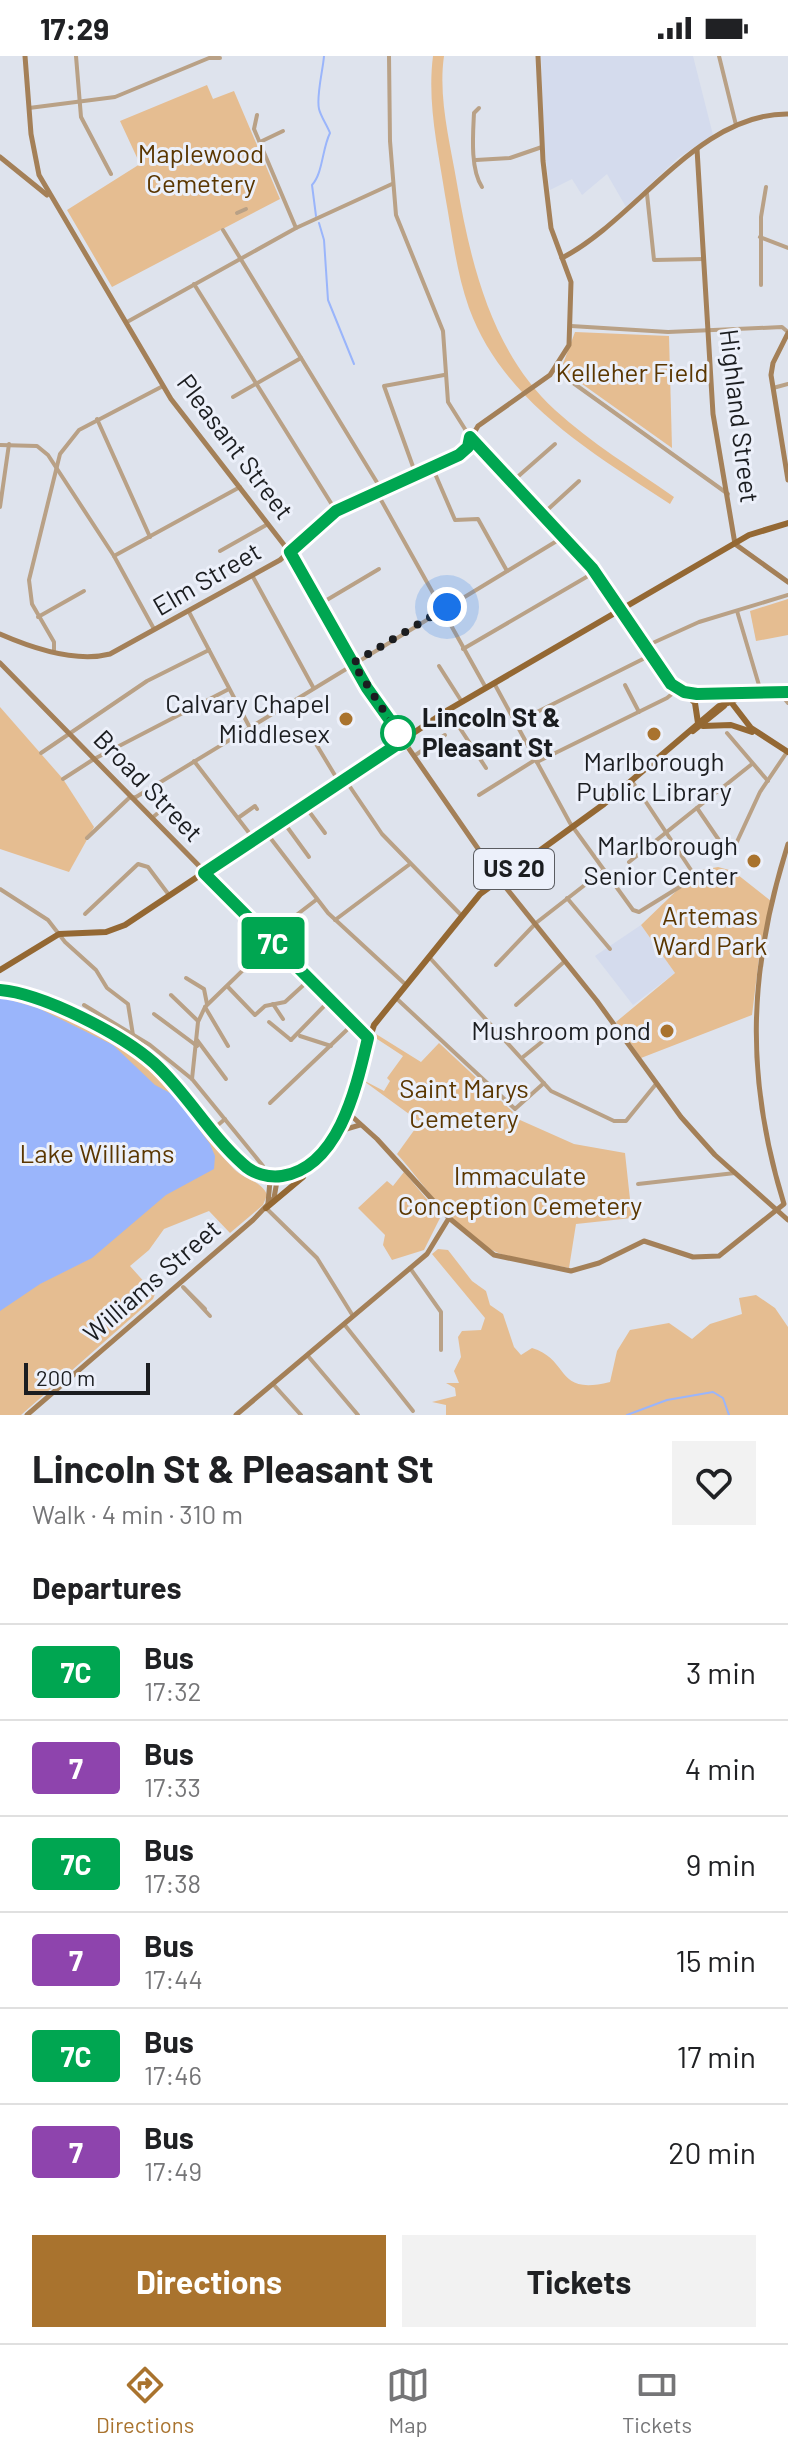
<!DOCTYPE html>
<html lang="en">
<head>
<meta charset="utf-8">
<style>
	:root { --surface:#fff; --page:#f2f2f2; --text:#202124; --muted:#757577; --line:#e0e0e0; --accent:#a9732e }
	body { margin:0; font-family:Barlow,sans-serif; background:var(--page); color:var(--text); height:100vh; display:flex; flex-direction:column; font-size:30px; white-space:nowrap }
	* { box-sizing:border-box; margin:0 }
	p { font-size:26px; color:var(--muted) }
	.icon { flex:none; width:44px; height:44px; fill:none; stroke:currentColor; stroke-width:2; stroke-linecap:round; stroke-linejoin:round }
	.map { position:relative; height:1359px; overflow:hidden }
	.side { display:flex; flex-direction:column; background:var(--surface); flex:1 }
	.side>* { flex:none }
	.badge { padding:0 16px; border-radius:6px; font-size:28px; line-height:52px }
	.scale { position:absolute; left:24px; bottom:20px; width:126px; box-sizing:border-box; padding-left:8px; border:4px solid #1b1d20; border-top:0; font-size:22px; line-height:28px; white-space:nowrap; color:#1b1d20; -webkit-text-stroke:6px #ecf0fa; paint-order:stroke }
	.you { position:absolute; width:40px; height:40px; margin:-20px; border:6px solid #fff; border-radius:50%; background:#1a73e8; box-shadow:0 0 0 12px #1a73e833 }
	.map>.badge { position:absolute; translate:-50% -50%; box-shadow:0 0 0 4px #fff }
	h2 { padding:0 32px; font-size:30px; line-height:72px }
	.round { display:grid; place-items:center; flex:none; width:84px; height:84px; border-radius:0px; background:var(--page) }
	.overview { display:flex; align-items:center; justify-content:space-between; height:136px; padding:0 32px }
	h1 { font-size:38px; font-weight:700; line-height:60px }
	.action { display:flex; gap:16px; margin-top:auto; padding:16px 32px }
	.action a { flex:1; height:92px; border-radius:0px; background:var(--accent); color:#fff; font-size:32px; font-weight:700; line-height:92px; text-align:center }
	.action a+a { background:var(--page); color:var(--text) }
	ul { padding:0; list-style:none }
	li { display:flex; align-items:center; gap:24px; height:96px; padding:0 32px; border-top:2px solid var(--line) }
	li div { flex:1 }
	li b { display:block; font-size:30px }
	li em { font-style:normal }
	li .badge { min-width:88px; font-weight:700; text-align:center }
	.status { display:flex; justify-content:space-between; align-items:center; height:56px; padding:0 40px; background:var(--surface); direction:ltr }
	.status svg { height:22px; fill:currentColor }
	.tab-bar { display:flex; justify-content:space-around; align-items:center; height:112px; border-top:2px solid var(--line); background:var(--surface); font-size:22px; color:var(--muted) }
	.tab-bar a { display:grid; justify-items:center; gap:4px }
	.tab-bar .selected { color:var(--accent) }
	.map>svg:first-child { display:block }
	.built { fill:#d4dbed }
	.green { fill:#e5bd91 }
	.water { fill:#9ab5fb }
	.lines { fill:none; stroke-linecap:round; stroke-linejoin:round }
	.stream { stroke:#9ab5fb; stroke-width:2 }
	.street { stroke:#b9a186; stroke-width:4 }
	.secondary { stroke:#a48058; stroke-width:5 }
	.primary { stroke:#946833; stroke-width:6 }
	.line-casing { stroke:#fff; stroke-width:18 }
	.line { stroke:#00a651; stroke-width:12 }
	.walk { stroke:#1b1d20; stroke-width:8; stroke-dasharray:0 14.4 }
	.poi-dot { fill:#a9732e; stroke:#ecf0fa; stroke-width:3 }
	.stop-dot { fill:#fff; stroke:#00a651; stroke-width:4 }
	.labels { text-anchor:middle; stroke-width:6; stroke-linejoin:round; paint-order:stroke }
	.shield { fill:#ecf0fa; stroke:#5a5c61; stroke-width:2 }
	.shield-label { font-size:24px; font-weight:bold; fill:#1b1d20 }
	.park-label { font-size:26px; fill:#5a3600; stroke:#ecf0fa }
	.street-label { font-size:26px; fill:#1b1d20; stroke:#ecf0fa }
	.poi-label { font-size:26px; fill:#1b1d20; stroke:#ecf0fa; text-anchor:end }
	.stop-label { font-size:26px; font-weight:bold; fill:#1b1d20; stroke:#ecf0fa; text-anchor:start }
</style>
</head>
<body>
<div class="status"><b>17:29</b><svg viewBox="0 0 49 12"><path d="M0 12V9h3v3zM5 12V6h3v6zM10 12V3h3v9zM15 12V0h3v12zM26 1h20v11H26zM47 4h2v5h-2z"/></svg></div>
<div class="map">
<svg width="788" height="1359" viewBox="0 0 788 1359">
	<rect width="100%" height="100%" fill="#dee3ed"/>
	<g class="built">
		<polygon points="541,0 693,0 713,79 678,102 626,151 607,118 582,139 572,123 550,134 544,89"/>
		<polygon points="641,869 675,917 633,949 595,900"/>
	</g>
	<g class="green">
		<path d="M433,0h11c-6,42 6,86 13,128 14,81 35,168 98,226 36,33 79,59 119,87l-4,7c-78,-51 -167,-103 -201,-196 -13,-37 -17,-75 -24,-113 -7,-46 -18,-92 -12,-139z"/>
		<polygon points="207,29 213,43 234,35 280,143 112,231 67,154 140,108 120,65"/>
		<polygon points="575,276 669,280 672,392 561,313"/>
		<polygon points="788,543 788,579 756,585 750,555"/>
		<polygon points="0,651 63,723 94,771 69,816 0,793"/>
		<polygon points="718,811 733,815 771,845 759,902 752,959 641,1002 616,966 675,917 641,869 697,815"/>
		<path d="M0,942c55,6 135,52 172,93 22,25 39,55 62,78 11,11 28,12 33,26l-4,10 -33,28 -21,-22 -45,18 -15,21 -19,16 25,28 -2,5 -132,116h-21z"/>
		<path d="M376,978l45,28 18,-19 74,69 -2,4 63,28 51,9 7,65 -56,6 -7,44c-20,-4 -42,-6 -62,-12 -46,-13 -79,-68 -110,-102l23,-32 -59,-43 23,12 6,-10 -3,-3 16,-22 -29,-19z"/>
		<polygon points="404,1116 441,1160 424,1194 392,1204 383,1189 385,1179 358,1152 387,1125 393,1130"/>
		<path d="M438,1193l10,1 24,31 14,10 4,14 13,9 11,33 7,8 11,-7c39,12 22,48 78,34l7,-31 13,-21 39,-7 23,16 18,-15 32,-10 -3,-16 17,-3 19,13 13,19v88h-342v-10l-14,-3 24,-6 -1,-8 -9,-5h13l-5,-12 7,-14 -3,-20 4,-6 19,-1 4,-12 -53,-64z"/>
	</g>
	<polygon class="water" points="0,941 38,952 113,989 155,1029 174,1039 210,1088 215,1100 214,1113 166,1139 92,1202 40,1228 0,1255"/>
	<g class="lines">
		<g class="stream">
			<path d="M316,160l-4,-31c11,-12 10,-36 18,-52 -3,-8 -9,-16 -11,-24 -3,-13 4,-39 5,-53"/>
			<polyline points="319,167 324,184 328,244 354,308"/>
			<polyline points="627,1359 667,1344 713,1336 723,1342 729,1359"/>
		</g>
		<g class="street">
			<polyline points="76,0 81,61 111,118"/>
			<polyline points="389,0 390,85 396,159 443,275 448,346 470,381"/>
			<polyline points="719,0 736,69"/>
			<polyline points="29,52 115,41 209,2 220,2"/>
			<path d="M479,52l-5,5c-1,21 -4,56 8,74"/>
			<polyline points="257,59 254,73 296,172"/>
			<polyline points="260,86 283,75"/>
			<polyline points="476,104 510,102 542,91"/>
			<polyline points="647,138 654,204 704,203"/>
			<polyline points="237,157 246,153"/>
			<polyline points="223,174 381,433"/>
			<polyline points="760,181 788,192"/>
			<polyline points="194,228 336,455"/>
			<polyline points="761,229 761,161 766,131"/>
			<polyline points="127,266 296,172 392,128"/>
			<polyline points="571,270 668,276 782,271 788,276"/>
			<polyline points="555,314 728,438"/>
			<polyline points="773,332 788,328"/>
			<polyline points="233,341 301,302"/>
			<polyline points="97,363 150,481"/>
			<polyline points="0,389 37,390 48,399 114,500 154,573"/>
			<polyline points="433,413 455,464 478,463 507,515"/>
			<polyline points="416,419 384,330 444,319"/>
			<polyline points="514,424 555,388"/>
			<polyline points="376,435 486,632"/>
			<polyline points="0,451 9,388"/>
			<polyline points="544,457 579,425"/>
			<polyline points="220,495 268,468"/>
			<polyline points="114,500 240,431"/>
			<polyline points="253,521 313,631"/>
			<polyline points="320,548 379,513"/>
			<polyline points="737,555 761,636"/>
			<polyline points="189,556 249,670"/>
			<polyline points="38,561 84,535"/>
			<polyline points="646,590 699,566 788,539"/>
			<polyline points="463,593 595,516"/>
			<polyline points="54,595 54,586 32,548 29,524 60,398 79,374 163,330"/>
			<polyline points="439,610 462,646"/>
			<polyline points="494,627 570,767 633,854 639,856 686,827 691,814 632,725"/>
			<polyline points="625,629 639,656"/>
			<polyline points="779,636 788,647"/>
			<polyline points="448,654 486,712"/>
			<polyline points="515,667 651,599"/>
			<polyline points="727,677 768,725"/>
			<polyline points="310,678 339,726"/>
			<polyline points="41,697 147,625 209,594"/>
			<polyline points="414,700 445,679"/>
			<polyline points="194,705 253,782"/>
			<polyline points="537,706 667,642 678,633"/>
			<polyline points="344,722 382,778 462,860"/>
			<polyline points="63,723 94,703 229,633"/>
			<polyline points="479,739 535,704"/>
			<polyline points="305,750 325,777"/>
			<polyline points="697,752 723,790 728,793 735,790 760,736 787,696"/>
			<polyline points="152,762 165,751"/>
			<polyline points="238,762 255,750 257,753"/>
			<polyline points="282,764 309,801"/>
			<polyline points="265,775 328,857 405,928"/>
			<polyline points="87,782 129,742 136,741 565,480"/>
			<polyline points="629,806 752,708"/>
			<polyline points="0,833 48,864 65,886 96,914 107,932 128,948 133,979"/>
			<polyline points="567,842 610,893"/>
			<polyline points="85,858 138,808 148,811 169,839"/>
			<polyline points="335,864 410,808"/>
			<polyline points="269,880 316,844"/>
			<polyline points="430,902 551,1035 614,1065 626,1065 656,1028"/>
			<polyline points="496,909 536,867 604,814"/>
			<polyline points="186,922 204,933 207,948"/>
			<polyline points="228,931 255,959 265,950 285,946 309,924"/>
			<polyline points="171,939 198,965"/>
			<polyline points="396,942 515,1053 544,1027"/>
			<polyline points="273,948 283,963"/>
			<polyline points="84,949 150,989 192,1023 263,1110"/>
			<polyline points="516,949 565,905"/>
			<polyline points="205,951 228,990"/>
			<polyline points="154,958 197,990"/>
			<polyline points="269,966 291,984"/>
			<polyline points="300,980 331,990"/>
			<polyline points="197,984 226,1023"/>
			<polyline points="291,984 329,945"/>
			<polyline points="523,1001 548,981"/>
			<polyline points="192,1023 198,966 205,951 272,886"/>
			<polyline points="270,1047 352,969"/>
			<polyline points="212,1074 225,1063"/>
			<polyline points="638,1128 735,1117"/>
			<polyline points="266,1152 317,1202 353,1260"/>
			<polyline points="410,1212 441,1256 441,1294"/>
			<polyline points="183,1231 205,1253"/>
			<polyline points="184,1232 210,1260"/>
			<polyline points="344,1268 413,1355"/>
			<polyline points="308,1300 358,1359"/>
			<polyline points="273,1328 301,1359"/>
		</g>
		<g class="secondary">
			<polyline points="25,0 31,78 39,119 171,343 295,503 367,632 499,823 597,945 681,1061 715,1099 788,1164"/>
			<polyline points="697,93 713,358 735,488 788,526"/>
			<polyline points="0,101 47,139"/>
			<path d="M562,202c75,-39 136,-145 226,-144"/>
			<polyline points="788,277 773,307 771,319 788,424"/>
			<polyline points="473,385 539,451 592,512 671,628 684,636 697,638 788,636"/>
			<polyline points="463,396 478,370 550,319 569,289 571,226 551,172 543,105 538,0"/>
			<path d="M0,578c32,14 75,29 110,20l170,-94 56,-49 97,-42 34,-17 8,-8"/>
			<polyline points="0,607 368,982"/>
			<polyline points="718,639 731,646 752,637"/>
			<path d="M346,1055l31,28 72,79 45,37 77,16 28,-8 45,-22 49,16 26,-1 65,-52c-39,-126 -36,-234 4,-360"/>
			<polyline points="336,1076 360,1069"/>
			<polyline points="268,1147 270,1125"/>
			<polyline points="27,1359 253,1164 274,1142 277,1125"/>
			<polyline points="236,1359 427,1198 449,1162"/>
		</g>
		<g class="primary">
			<polyline points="684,636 695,647 698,667"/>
			<polyline points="703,670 731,669 752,676"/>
			<polyline points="693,675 724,650"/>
			<polyline points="0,914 59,878 106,876 125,869 448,654 749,479 788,467"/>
			<path d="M0,934c23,2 44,12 65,22 75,35 106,63 155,129"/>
			<polyline points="219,1084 250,1114 268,1120 289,1119 316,1103 344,1060 374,969 480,838 604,748 719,650 731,646 751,672 788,696"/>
			<path d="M228,1098c21,31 56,39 84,11"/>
			<polyline points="266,1152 303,1121"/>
		</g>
	</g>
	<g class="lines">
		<defs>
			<path id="line" d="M0,934c44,4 121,44 154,73 33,30 55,71 89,101 10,10 26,14 39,12 58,-9 75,-92 86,-138l-164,-165 200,-133 -37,-52 -77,-136 46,-41 123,-56 9,-8 2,-10 122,131 79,116 13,8 13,2 91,-2"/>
		</defs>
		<use href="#line" class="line-casing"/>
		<use href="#line" class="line"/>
		<polyline class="walk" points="398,677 353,607 447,551"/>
	</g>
	<g class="poi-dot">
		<circle cx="346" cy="663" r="8"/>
		<circle cx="654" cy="678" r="8"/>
		<circle cx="754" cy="805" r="8"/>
		<circle cx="667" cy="975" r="8"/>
	</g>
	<circle class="stop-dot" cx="398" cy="677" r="16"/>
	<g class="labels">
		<rect class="shield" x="474" y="793" width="80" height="40" rx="6"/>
		<g class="shield-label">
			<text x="514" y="821">US 20</text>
		</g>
		<g class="park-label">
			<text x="201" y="107">Maplewood<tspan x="201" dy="30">Cemetery</tspan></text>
			<text x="632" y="326">Kelleher Field</text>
			<text x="710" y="869">Artemas<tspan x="710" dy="30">Ward Park</tspan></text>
			<text x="464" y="1042">Saint Marys<tspan x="464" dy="30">Cemetery</tspan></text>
			<text x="97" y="1107">Lake Williams</text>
			<text x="520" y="1129">Immaculate<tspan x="520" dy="30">Conception Cemetery</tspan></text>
		</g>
		<g class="street-label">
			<text transform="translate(739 360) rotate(83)" y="9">Highland Street</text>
			<text transform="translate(235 391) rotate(53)" y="9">Pleasant Street</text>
			<text transform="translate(207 523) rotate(-30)" y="9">Elm Street</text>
			<text transform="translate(148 730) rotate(46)" y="9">Broad Street</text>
			<text transform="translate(152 1225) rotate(-41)" y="9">Williams Street</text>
		</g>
		<g class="poi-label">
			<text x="330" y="657">Calvary Chapel<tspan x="330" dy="30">Middlesex</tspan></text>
			<text x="654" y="715" text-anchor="middle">Marlborough<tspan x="654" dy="30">Public Library</tspan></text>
			<text x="738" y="799">Marlborough<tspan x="738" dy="30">Senior Center</tspan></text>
			<text x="651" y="984">Mushroom pond</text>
		</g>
		<g class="stop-label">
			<text x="422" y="671">Lincoln St &amp;<tspan x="422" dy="30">Pleasant St</tspan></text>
		</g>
	</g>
</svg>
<div class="scale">200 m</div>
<div class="you" style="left:447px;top:551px"></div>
<b class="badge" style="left:273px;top:887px;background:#00a651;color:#fff">7C</b>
</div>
<section class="side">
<div class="overview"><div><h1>Lincoln St &amp; Pleasant St</h1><p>Walk · 4 min · 310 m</p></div><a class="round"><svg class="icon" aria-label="heart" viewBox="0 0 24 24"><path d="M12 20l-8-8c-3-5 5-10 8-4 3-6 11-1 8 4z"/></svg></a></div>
<h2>Departures</h2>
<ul>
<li><span class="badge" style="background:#00a651;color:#fff">7C</span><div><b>Bus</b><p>17:32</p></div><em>3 min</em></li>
<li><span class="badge" style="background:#8e44ad;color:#fff">7</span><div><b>Bus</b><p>17:33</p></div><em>4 min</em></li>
<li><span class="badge" style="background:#00a651;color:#fff">7C</span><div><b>Bus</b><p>17:38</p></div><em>9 min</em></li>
<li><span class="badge" style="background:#8e44ad;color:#fff">7</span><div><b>Bus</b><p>17:44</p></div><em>15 min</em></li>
<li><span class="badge" style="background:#00a651;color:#fff">7C</span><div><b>Bus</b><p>17:46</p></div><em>17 min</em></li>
<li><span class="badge" style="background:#8e44ad;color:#fff">7</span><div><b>Bus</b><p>17:49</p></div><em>20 min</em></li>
</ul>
<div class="action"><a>Directions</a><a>Tickets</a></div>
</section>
<nav class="tab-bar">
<a class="selected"><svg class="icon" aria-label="directions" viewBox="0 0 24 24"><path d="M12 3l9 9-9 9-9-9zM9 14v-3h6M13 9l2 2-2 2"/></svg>Directions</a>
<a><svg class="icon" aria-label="map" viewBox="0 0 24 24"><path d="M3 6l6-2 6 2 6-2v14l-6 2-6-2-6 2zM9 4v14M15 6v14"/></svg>Map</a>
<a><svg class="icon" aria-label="tickets" viewBox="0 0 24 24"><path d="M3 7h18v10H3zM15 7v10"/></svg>Tickets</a>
</nav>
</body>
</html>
